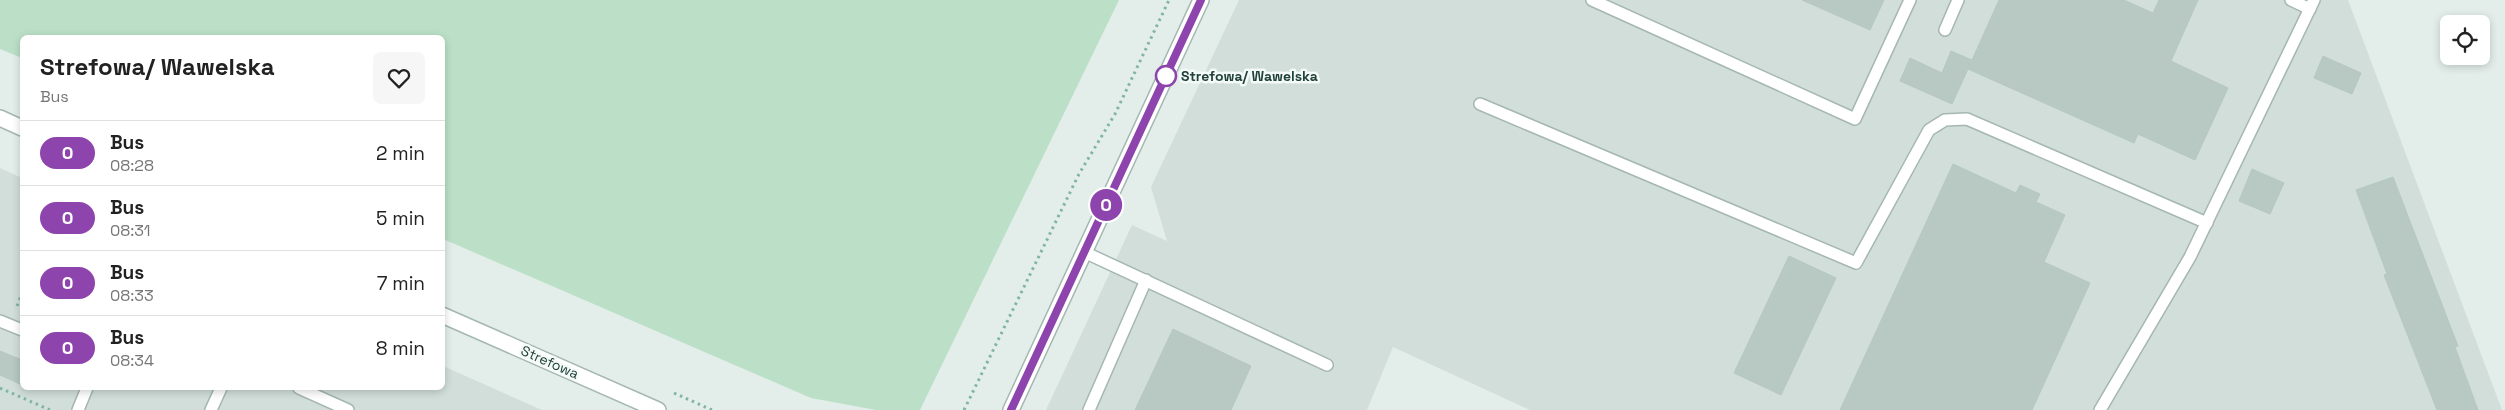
<!DOCTYPE html>
<html lang="en">
<head>
<meta charset="utf-8">
<style>
	:root { --surface:#fff; --page:#f6f6f6; --text:#222; --muted:#767676; --line:#e0e0e0 }
	body { margin:0; font-family:"Space Grotesk",sans-serif; background:var(--page); color:var(--text); height:100vh; display:flex; flex-direction:column; font-size:19px; white-space:nowrap }
	* { box-sizing:border-box; margin:0 }
	p { font-size:16px; color:var(--muted) }
	.icon { flex:none; width:28px; height:28px; fill:none; stroke:currentColor; stroke-width:2; stroke-linecap:round; stroke-linejoin:round }
	.map { position:relative; flex:1; overflow:hidden }
	.sheet { position:absolute; left:20px; top:35px; width:425px; height:355px; display:flex; flex-direction:column; background:var(--surface); border-radius:8px; box-shadow:0 2px 8px #0003 }
	.sheet>* { flex:none }
	.badge { padding:0 10px; border-radius:16px; font-size:18px; line-height:32px }
	.fabs { position:absolute; left:2440px; top:15px; display:grid; gap:10px }
	.fabs a { display:grid; place-items:center; width:50px; height:50px; border-radius:8px; background:var(--surface); box-shadow:0 2px 8px #0003; font-size:25px }
	.map>.badge { position:absolute; translate:-50% -50%; box-shadow:0 0 0 2px #fff }
	.round { display:grid; place-items:center; flex:none; width:52px; height:52px; border-radius:8px; background:var(--page) }
	.headline { display:flex; align-items:center; justify-content:space-between; height:85px; padding:0 20px }
	h1 { font-size:24px; font-weight:700; line-height:38px }
	ul { padding:0; list-style:none }
	li { display:flex; align-items:center; gap:15px; height:65px; padding:0 20px; border-top:1px solid var(--line) }
	li div { flex:1 }
	li b { display:block; font-size:19px }
	li em { font-style:normal }
	li .badge { min-width:55px; font-weight:700; text-align:center }
	.map>svg:first-child { display:block }
	.built { fill:#d1ded9 }
	.green { fill:#bbe0c7 }
	.building { fill:#b8c9c3; stroke:#b5c8c2 }
	.lines { fill:none; stroke-linecap:round; stroke-linejoin:round }
	.service-casing { stroke:#a5b7b2; stroke-width:14 }
	.minor-casing { stroke:#a5b7b2; stroke-width:18 }
	.path { stroke:#81b4a7; stroke-width:3; stroke-dasharray:2.5 4; stroke-linecap:butt }
	.service { stroke:#fff; stroke-width:11 }
	.minor { stroke:#fff; stroke-width:15 }
	.line-casing { stroke:#fff; stroke-width:11 }
	.line { stroke:#8e44ad; stroke-width:8 }
	.stop-dot { fill:#fff; stroke:#8e44ad; stroke-width:2.5 }
	.labels { text-anchor:middle; stroke-width:5; stroke-linejoin:round; paint-order:stroke }
	.stop-label { font-size:14px; font-weight:bold; fill:#21413a; stroke:#f4faf7; text-anchor:start }
	.street-label { font-size:14px; fill:#21413a; stroke:#f4faf7 }
</style>
</head>
<body>
<div class="map">
<svg width="2505" height="410" viewBox="0 0 2505 410">
	<rect width="100%" height="100%" fill="#e3eeea"/>
	<g class="built">
		<polygon points="1239,0 2348,0 2502,410 1530,410 1393,347 1367,410 1046,410 1132,225 1167,241 1151,187"/>
		<polygon points="0,168 22,178 22,388 442,388 443,366 542,410 0,410"/>
	</g>
	<polygon class="green" points="0,0 1119,0 920,410 876,410 811,398 443,239 442,38 22,38 22,58 0,49"/>
	<g class="building">
		<polygon points="1802,0 1884,0 1870,30"/>
		<polygon points="1999,0 2124,0 2153,13 2159,0 2198,0 2171,61 2228,88 2195,160 2138,134 2134,143 1968,69 1952,104 1900,81 1910,58 1942,73 1951,51 1972,60"/>
		<polygon points="2323,56 2361,73 2352,94 2314,78"/>
		<polygon points="1953,164 2016,193 2020,185 2040,194 2036,202 2065,215 2044,262 2090,283 2032,410 1840,410"/>
		<polygon points="2252,169 2284,183 2270,214 2239,201"/>
		<polygon points="2393,177 2458,346 2455,347 2478,410 2437,410 2384,275 2387,274 2356,190"/>
		<polygon points="1789,256 1836,278 1781,395 1734,373"/>
		<polygon points="1173,329 1251,366 1231,410 1135,410"/>
		<polygon points="0,351 22,360 22,385 0,375"/>
	</g>
	<g class="lines">
		<defs>
			<g id="service">
				<polyline points="1592,0 1855,119 1910,0"/>
				<polyline points="2291,0 2310,9"/>
				<polyline points="1945,30 1958,0"/>
				<polyline points="1480,104 1856,263 1929,130 1945,120 1967,119 2207,223"/>
				<polyline points="1084,252 1327,365"/>
				<polyline points="0,321 22,330"/>
				<polyline points="299,388 348,410"/>
				<polyline points="78,410 87,388"/>
				<polyline points="211,410 221,388"/>
				<polyline points="1089,410 1146,280"/>
				<polyline points="2100,410 2190,257 2314,0"/>
			</g>
			<g id="minor">
				<polyline points="0,118 22,128"/>
				<polyline points="442,315 658,410"/>
				<polyline points="1011,410 1201,0"/>
			</g>
		</defs>
		<use href="#service" class="service-casing"/>
		<use href="#minor" class="minor-casing"/>
		<g class="path">
			<polyline points="17,306 22,293"/>
			<polyline points="0,388 50,410"/>
			<polyline points="674,393 712,410"/>
			<polyline points="964,410 1079,174 1115,114 1169,0"/>
		</g>
		<use href="#service" class="service"/>
		<use href="#minor" class="minor"/>
	</g>
	<g class="lines">
		<defs>
			<polyline id="line" points="1011,410 1201,0"/>
		</defs>
		<use href="#line" class="line-casing"/>
		<use href="#line" class="line"/>
	</g>
	<circle class="stop-dot" cx="1166" cy="76" r="10"/>
	<g class="labels">
		<g class="stop-label">
			<text x="1181" y="81">Strefowa/ Wawelska</text>
		</g>
		<g class="street-label">
			<text transform="translate(550 362) rotate(24)" y="5">Strefowa</text>
		</g>
	</g>
</svg>
<div class="fabs">
<a><svg class="icon" aria-label="locate" viewBox="0 0 24 24"><circle cx="12" cy="12" r="6"/><path d="M12 2v4M12 18v4M2 12h4M18 12h4"/></svg></a>
</div>
<b class="badge" style="left:1106px;top:205px;background:#8e44ad;color:#fff">0</b>
<section class="sheet">
<div class="headline"><div><h1>Strefowa/ Wawelska</h1><p>Bus</p></div><a class="round"><svg class="icon" aria-label="heart" viewBox="0 0 24 24"><path d="M12 20l-8-8c-3-5 5-10 8-4 3-6 11-1 8 4z"/></svg></a></div>
<ul>
<li><span class="badge" style="background:#8e44ad;color:#fff">0</span><div><b>Bus</b><p>08:28</p></div><em>2 min</em></li>
<li><span class="badge" style="background:#8e44ad;color:#fff">0</span><div><b>Bus</b><p>08:31</p></div><em>5 min</em></li>
<li><span class="badge" style="background:#8e44ad;color:#fff">0</span><div><b>Bus</b><p>08:33</p></div><em>7 min</em></li>
<li><span class="badge" style="background:#8e44ad;color:#fff">0</span><div><b>Bus</b><p>08:34</p></div><em>8 min</em></li>
</ul>
</section>
</div>
</body>
</html>
